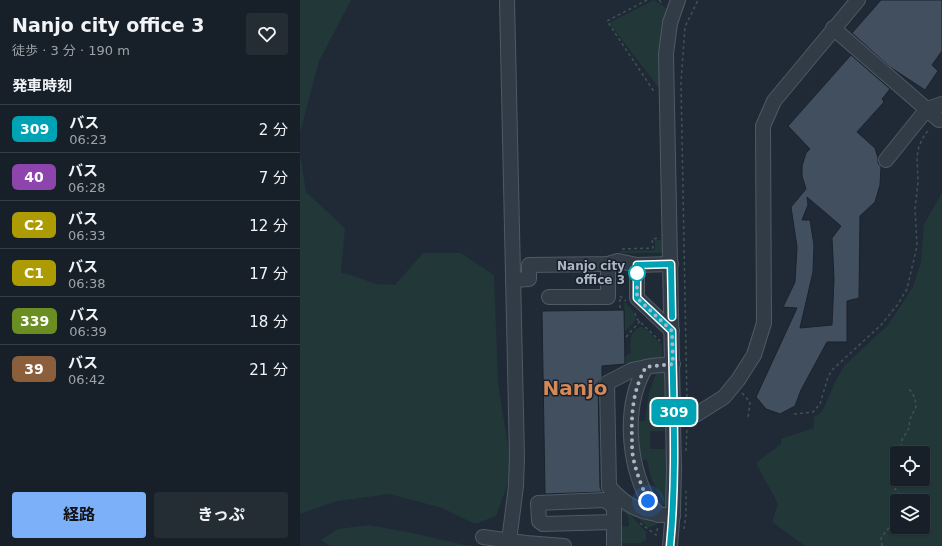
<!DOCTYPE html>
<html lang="ja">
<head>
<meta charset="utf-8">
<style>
	:root { --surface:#172028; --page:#242d34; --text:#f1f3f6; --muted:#9ea3a8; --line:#363e45; --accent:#7cb1f9 }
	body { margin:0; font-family:"DejaVu Sans","Noto Sans JP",sans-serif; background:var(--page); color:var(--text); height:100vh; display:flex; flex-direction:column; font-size:15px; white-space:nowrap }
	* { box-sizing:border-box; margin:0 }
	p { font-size:13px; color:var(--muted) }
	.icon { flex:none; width:22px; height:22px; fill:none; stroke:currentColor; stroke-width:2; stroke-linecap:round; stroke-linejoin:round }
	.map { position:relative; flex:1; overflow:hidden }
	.details { display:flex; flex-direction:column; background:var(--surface); width:300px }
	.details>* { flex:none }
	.badge { padding:0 8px; border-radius:6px; font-size:14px; line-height:26px }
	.buttons { position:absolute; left:590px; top:446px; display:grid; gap:8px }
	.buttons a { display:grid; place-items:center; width:40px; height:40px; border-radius:4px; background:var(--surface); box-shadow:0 1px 3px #0004,0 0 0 1px var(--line); font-size:20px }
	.you { position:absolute; width:20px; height:20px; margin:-10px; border:3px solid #fff; border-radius:50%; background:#1a73e8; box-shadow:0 0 0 6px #1a73e833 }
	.map>.badge { position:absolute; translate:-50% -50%; box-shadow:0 0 0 2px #fff }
	h2 { padding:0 12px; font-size:15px; line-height:36px }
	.round { display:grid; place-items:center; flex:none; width:42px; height:42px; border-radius:4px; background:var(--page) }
	.summary { display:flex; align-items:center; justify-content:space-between; height:68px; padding:0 12px }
	h1 { font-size:19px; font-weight:700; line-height:30px }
	.action { display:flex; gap:8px; margin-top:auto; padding:8px 12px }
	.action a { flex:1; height:46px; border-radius:4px; background:var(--accent); color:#111; font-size:16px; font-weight:700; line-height:46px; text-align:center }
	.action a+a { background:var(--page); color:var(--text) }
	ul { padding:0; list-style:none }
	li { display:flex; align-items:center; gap:12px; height:48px; padding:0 12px; border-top:1px solid var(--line) }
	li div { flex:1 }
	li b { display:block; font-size:15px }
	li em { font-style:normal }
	li .badge { min-width:44px; font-weight:700; text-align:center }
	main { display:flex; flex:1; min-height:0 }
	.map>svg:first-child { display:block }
	.green { fill:#223738; fill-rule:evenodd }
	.building { fill:#424f5e; stroke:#1a232d; fill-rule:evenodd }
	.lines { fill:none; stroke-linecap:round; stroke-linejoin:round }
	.minor-casing { stroke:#505965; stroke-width:16 }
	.path { stroke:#3e5355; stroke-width:1.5; stroke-dasharray:3 3; stroke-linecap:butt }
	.minor { stroke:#323c47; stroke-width:14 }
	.line-casing { stroke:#fff; stroke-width:9 }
	.line { stroke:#00a3b4; stroke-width:6 }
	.walk { stroke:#acb6c4; stroke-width:4; stroke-dasharray:0 7.2 }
	.stop-dot { fill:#fff; stroke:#00a3b4; stroke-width:2 }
	.labels { text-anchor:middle; stroke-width:3; stroke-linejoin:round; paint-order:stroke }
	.stop-label { font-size:12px; font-weight:bold; fill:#acb6c4; stroke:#18212b; text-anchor:end }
	.town-label { font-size:20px; font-weight:bold; fill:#d48957; stroke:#18212b }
</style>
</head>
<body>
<main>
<section class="details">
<div class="summary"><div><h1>Nanjo city office 3</h1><p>徒歩 · 3 分 · 190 m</p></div><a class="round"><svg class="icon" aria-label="heart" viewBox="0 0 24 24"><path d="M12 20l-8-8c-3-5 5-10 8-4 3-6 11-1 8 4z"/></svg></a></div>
<h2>発車時刻</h2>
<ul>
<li><span class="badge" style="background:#00a3b4;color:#fff">309</span><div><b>バス</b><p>06:23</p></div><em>2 分</em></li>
<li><span class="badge" style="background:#8e44ad;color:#fff">40</span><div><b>バス</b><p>06:28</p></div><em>7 分</em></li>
<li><span class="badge" style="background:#ad9b03;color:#fff">C2</span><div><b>バス</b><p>06:33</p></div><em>12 分</em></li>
<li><span class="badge" style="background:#ad9b03;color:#fff">C1</span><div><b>バス</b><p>06:38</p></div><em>17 分</em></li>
<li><span class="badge" style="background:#6b8e23;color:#fff">339</span><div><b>バス</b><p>06:39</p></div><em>18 分</em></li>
<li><span class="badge" style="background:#8b5e3c;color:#fff">39</span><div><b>バス</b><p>06:42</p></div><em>21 分</em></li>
</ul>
<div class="action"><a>経路</a><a>きっぷ</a></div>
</section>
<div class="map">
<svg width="642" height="546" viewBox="0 0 642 546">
	<rect width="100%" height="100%" fill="#1f2a36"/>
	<g class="green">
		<polygon points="0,0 51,0 19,61 0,133"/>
		<path d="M354,0l15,10c-10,25 -9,51 -10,78l-50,-65z"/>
		<polygon points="0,153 6,192 45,228 41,273 51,275 76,284 95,285 123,253 161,253 194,275 198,383 212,472 196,516 175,524 142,508 90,494 37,501 0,514"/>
		<path d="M642,193v353h-137l-33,-24 6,-18 -22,-41 25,-19v-5l33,-11v-11l8,-5 13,-30 9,-16 44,-41 25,-38 8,-25 3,-38zM597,453h26v26h-26zM597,501h26v26h-26z"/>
		<polygon points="355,240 364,240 363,250 361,253 320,253 320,251 355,250"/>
		<polygon points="324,301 333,311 336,320 325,331"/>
		<path d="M341,327l4,1 17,17v12l-21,3 -16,4v-8l6,-3c-1,-10 -2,-22 10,-26z"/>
		<path d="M366,370l2,1 1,10 2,94 -2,35 -9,-1 5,-4 -14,-27 -4,-18h-7l-2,-16 1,-23h6l4,-28 7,-19 -6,-3zM350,431h19l-1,18h-18z"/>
		<path d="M320,506l7,5 19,21v8c-7,5 -16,3 -24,3l-1,-16 8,-1 -1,-11h-2l-1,-3h-5z"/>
		<polygon points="332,512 357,520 357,524 351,527 347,527"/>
		<polygon points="69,525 112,533 165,545 180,546 30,546 21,540 38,529"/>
	</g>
	<g class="building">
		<polygon points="581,0 642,0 642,51 632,65 638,71 625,90 590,67 552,33"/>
		<path d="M551,55l39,34 -8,10 2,3 -27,30 18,16 3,10v5l3,4 -1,18 -5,17 -15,14 -1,82 -12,3v41h-20l-26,48 -6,16 -15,8 -14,-5 -10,-12 41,-89 -14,-1 12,-25 2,-35 -6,-40 15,-18 -4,-13v-10l4,-13 4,-4 -22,-23zM507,197l34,29 -9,12 2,41 -2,46 -32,3 13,-56 1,-27 -4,-25h-8l6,-15z"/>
		<polygon points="324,310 325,364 302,366 302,377 298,383 300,487 302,492 245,494 242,311"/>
	</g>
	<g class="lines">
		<defs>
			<g id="minor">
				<polyline points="207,0 217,458 216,486 209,541"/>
				<polyline points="533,28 639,120"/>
				<polyline points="586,160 627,109 642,104"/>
				<polyline points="371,264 337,265 337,298 372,331"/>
				<polyline points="213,280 229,279 229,265 308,264 318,261 337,265"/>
				<polyline points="249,297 308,297 308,264"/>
				<path d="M373,364l-22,2 -19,4 -25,13 2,104c21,23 34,26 64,29"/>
				<path d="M346,367c-23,38 -18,95 2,133 2,5 7,10 10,15"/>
				<polyline points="374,417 397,414 424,397 438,380 454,355 464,323 463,126 474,101 558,0"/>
				<polyline points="314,522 243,524 239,521 238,503 305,500 314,507 314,546"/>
				<polyline points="183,537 226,543 264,546"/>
				<polyline points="370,546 373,510 374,469 366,54 370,23 378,0"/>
			</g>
		</defs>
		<use href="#minor" class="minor-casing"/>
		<g class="path">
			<polyline points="347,0 307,21 355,93"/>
			<polyline points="359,0 361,2 363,0"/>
			<polyline points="322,249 353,248 352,239 358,238"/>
			<polyline points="320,296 326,301"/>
			<polyline points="320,299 320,309"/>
			<polyline points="335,313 336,318 360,341"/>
			<polyline points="326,337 340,321"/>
			<polyline points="442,393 450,402 448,418"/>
			<polyline points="387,403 381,82 385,27 398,0"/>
			<polyline points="494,414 513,412 520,404 528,377 532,370 581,325 598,304 607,289 617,246 615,209 618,182 617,157 619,146 625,134 630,129"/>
			<polyline points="386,451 387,427"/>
			<polyline points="600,453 602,440 609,428 610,419 616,407 615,398 610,390 606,390"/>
			<polyline points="597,474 594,475 595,481 592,485 605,501"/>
			<polyline points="340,523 356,535 358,526"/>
			<polyline points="384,529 386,514 386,491"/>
			<polyline points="582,546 581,538 597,517"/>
		</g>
		<use href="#minor" class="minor"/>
	</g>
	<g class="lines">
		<defs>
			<path id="line" d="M370,546c7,-72 3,-143 2,-215l-35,-33v-33l34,-1 1,53"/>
		</defs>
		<use href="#line" class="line-casing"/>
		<use href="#line" class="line"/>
		<path class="walk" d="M337,273v25l35,33 1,33 -27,3c-13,22 -15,47 -14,72 0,6 0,12 1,18 3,15 9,30 15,44"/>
	</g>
	<circle class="stop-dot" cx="337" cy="273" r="8"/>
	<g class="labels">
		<g class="stop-label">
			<text x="325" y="270">Nanjo city<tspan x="325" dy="14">office 3</tspan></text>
		</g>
		<g class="town-label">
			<text x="275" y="395">Nanjo</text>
		</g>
	</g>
</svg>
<div class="buttons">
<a><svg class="icon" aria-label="locate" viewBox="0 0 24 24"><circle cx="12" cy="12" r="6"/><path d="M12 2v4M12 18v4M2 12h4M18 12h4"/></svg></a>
<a><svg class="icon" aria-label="layers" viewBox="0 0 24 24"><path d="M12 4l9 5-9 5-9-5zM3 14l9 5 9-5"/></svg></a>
</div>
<div class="you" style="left:348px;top:501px"></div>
<b class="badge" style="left:374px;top:412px;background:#00a3b4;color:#fff">309</b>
</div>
</main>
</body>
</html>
